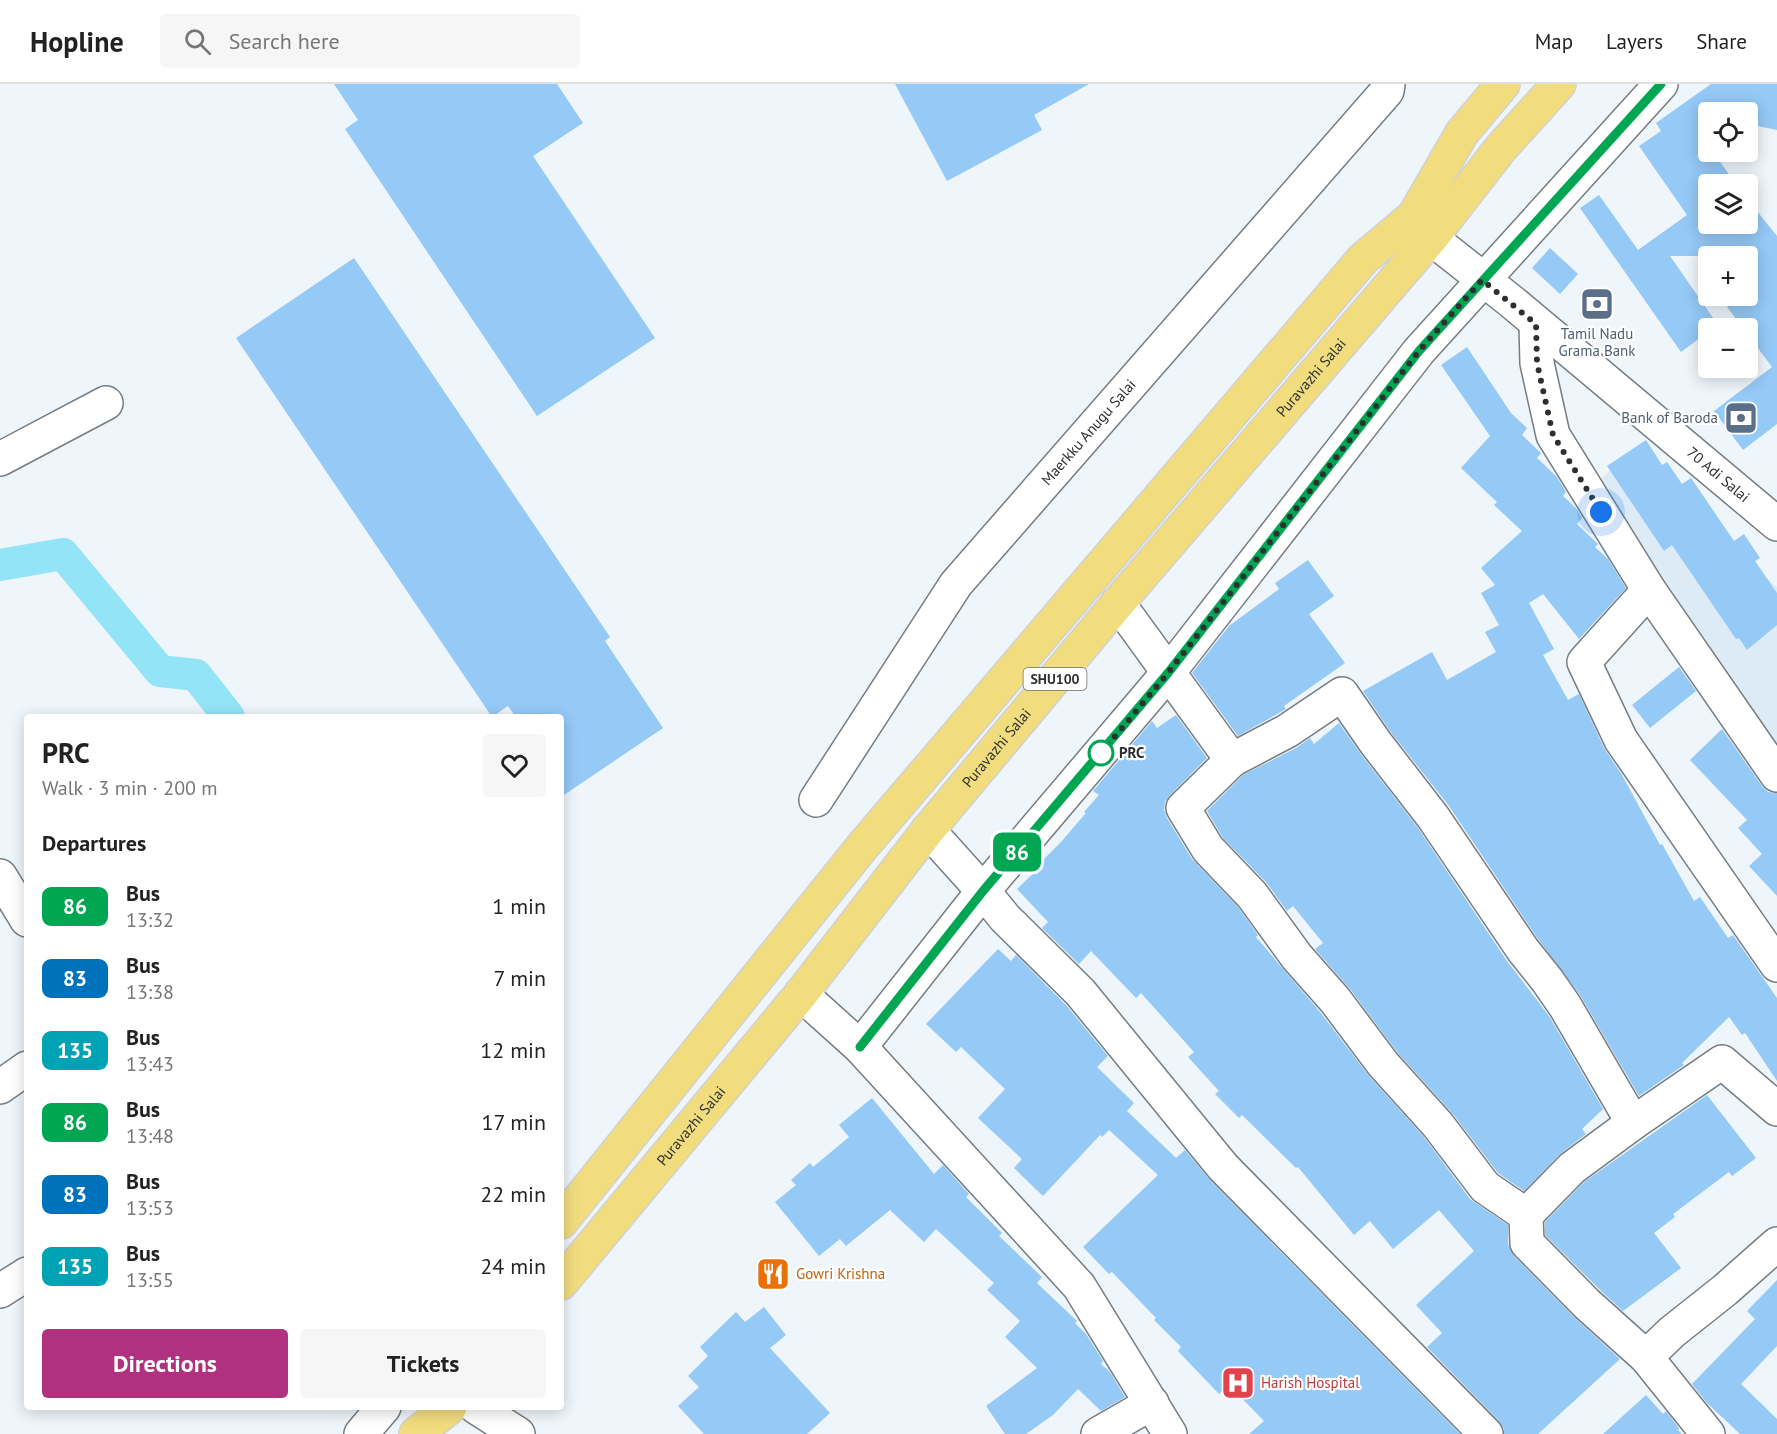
<!DOCTYPE html>
<html lang="en">
<head>
<meta charset="utf-8">
<style>
	:root { --surface:#fff; --page:#f6f6f6; --text:#222; --muted:#767676; --line:#e0e0e0; --accent:#af3180 }
	body { margin:0; font-family:"PT Sans",sans-serif; background:var(--page); color:var(--text); height:100vh; display:flex; flex-direction:column; font-size:22px; white-space:nowrap }
	* { box-sizing:border-box; margin:0 }
	p { font-size:20px; color:var(--muted) }
	.icon { flex:none; width:33px; height:33px; fill:none; stroke:currentColor; stroke-width:2; stroke-linecap:round; stroke-linejoin:round }
	.map { position:relative; flex:1; overflow:hidden }
	.sheet { position:absolute; left:24px; top:630px; width:540px; height:696px; display:flex; flex-direction:column; background:var(--surface); border-radius:6px; box-shadow:0 3px 15px #0003 }
	.sheet>* { flex:none }
	.badge { padding:0 12px; border-radius:9px; font-size:21px; line-height:39px }
	.controls { position:absolute; left:1698px; top:18px; display:grid; gap:12px }
	.controls a { display:grid; place-items:center; width:60px; height:60px; border-radius:6px; background:var(--surface); box-shadow:0 3px 15px #0003; font-size:30px }
	.you { position:absolute; width:30px; height:30px; margin:-15px; border:4px solid #fff; border-radius:50%; background:#1a73e8; box-shadow:0 0 0 9px #1a73e833 }
	.map>.badge { position:absolute; translate:-50% -50%; box-shadow:0 0 0 3px #fff }
	h2 { padding:0 18px; font-size:22px; line-height:54px }
	.round { display:grid; place-items:center; flex:none; width:63px; height:63px; border-radius:6px; background:var(--page) }
	.summary { display:flex; align-items:center; justify-content:space-between; height:102px; padding:0 18px }
	h1 { font-size:28px; font-weight:700; line-height:45px }
	.cta { display:flex; gap:12px; margin-top:auto; padding:12px 18px }
	.cta a { flex:1; height:69px; border-radius:6px; background:var(--accent); color:#fff; font-size:24px; font-weight:700; line-height:69px; text-align:center }
	.cta a+a { background:var(--page); color:var(--text) }
	ul { padding:0; list-style:none }
	li { display:flex; align-items:center; gap:18px; height:72px; padding:0 18px }
	li div { flex:1 }
	li b { display:block; font-size:22px }
	li em { font-style:normal }
	li .badge { min-width:66px; font-weight:700; text-align:center }
	header { display:flex; align-items:center; gap:36px; box-sizing:border-box; height:84px; padding:0 30px; background:var(--surface); border-bottom:2px solid var(--line) }
	header strong { font-size:28px }
	nav { display:flex; gap:33px; margin-inline-start:auto; font-size:21px }
	.search { width:420px; height:54px; background:var(--page); display:flex; align-items:center; gap:15px; box-sizing:border-box; padding:0 21px; border-radius:6px; color:var(--muted); font-size:22px }
	.map>svg:first-child { display:block }
	.built { fill:#ddebf7 }
	.lines { fill:none; stroke-linecap:round; stroke-linejoin:round }
	.canal { stroke:#93e4f7; stroke-width:32 }
	.building { fill:#95c9f6 }
	.minor-casing { stroke:#767d82; stroke-width:36 }
	.tertiary-casing { stroke:#767d82; stroke-width:36 }
	.secondary-casing { stroke:#767d82; stroke-width:36 }
	.primary-casing { stroke:#d1d1d2; stroke-width:36 }
	.minor { stroke:#fff; stroke-width:33 }
	.tertiary { stroke:#fff; stroke-width:33 }
	.secondary { stroke:#fff; stroke-width:33 }
	.primary { stroke:#f1dc7e; stroke-width:33 }
	.line-casing { stroke:#fff; stroke-width:14 }
	.line { stroke:#00a651; stroke-width:9 }
	.walk { stroke:#2d3032; stroke-width:6; stroke-dasharray:0 10.8 }
	.stop-dot { fill:#fff; stroke:#00a651; stroke-width:3 }
	.labels { text-anchor:middle; stroke-width:4.5; stroke-linejoin:round; paint-order:stroke }
	.shield { fill:#fff; stroke:#6c6e70; stroke-width:1.5 }
	.shield-label { font-size:14px; font-weight:bold; fill:#2d3032 }
	.service-label { font-size:15px; fill:#4e5e75; stroke:#fff }
	.street-label { font-size:15px; fill:#2d3032; stroke:#fff }
	.stop-label { font-size:15px; font-weight:bold; fill:#2d3032; stroke:#fff; text-anchor:start }
	.food-label { font-size:15px; fill:#c56008; stroke:#fff; text-anchor:start }
	.health-label { font-size:15px; fill:#be3a42; stroke:#fff; text-anchor:start }
</style>
</head>
<body>
<header>
<strong>Hopline</strong>
<div class="search"><svg class="icon" aria-label="search" viewBox="0 0 24 24"><circle cx="10" cy="10" r="6"/><path d="M15 15l6 6"/></svg>Search here</div>
<nav><a>Map</a><a>Layers</a><a>Share</a></nav>
</header>
<div class="map">
<svg width="1777" height="1350" viewBox="0 0 1777 1350">
	<rect width="100%" height="100%" fill="#eef5fb"/>
	<polygon class="built" points="1639,362 1718,455 1777,503 1777,660 1596,399"/>
	<g class="lines">
		<polyline class="canal" points="0,481 63,470 160,587 196,591 229,633"/>
	</g>
	<g class="building">
		<polygon points="334,0 557,0 583,39 533,72 655,254 537,332 345,45 358,36"/>
		<polygon points="895,0 1089,0 1034,31 1042,46 947,97"/>
		<polygon points="1711,0 1777,0 1777,46 1748,40 1748,28 1708,28 1708,68 1713,68 1736,100 1708,100 1708,140 1748,140 1748,116 1777,152 1777,340 1743,366 1714,327 1772,283 1748,251 1748,244 1743,244 1727,223 1742,212 1748,212 1748,172 1670,172 1718,241 1714,244 1708,244 1708,248 1681,268 1580,124 1599,111 1638,166 1687,131 1639,62 1661,47 1656,39"/>
		<polygon points="1550,164 1578,190 1560,210 1532,184"/>
		<polygon points="354,174 610,553 605,557 663,644 561,713 561,633 516,633 508,622 492,633 236,254"/>
		<polygon points="1467,263 1511,329 1527,344 1522,351 1541,369 1537,374 1557,393 1566,408 1563,412 1576,424 1582,434 1577,440 1598,460 1595,463 1608,475 1626,504 1579,555 1543,510 1529,519 1554,565 1543,571 1568,616 1579,610 1604,664 1622,691 1660,761 1662,760 1694,817 1700,813 1728,854 1733,851 1777,914 1777,997 1745,949 1742,951 1729,933 1682,979 1684,981 1639,1012 1580,911 1538,855 1449,722 1390,647 1363,607 1432,568 1447,596 1496,568 1485,548 1499,541 1481,509 1495,501 1481,484 1522,447 1494,421 1497,418 1461,384 1490,352 1441,281"/>
		<polygon points="1646,356 1662,381 1667,378 1682,400 1691,394 1734,457 1744,450 1760,474 1755,477 1777,509 1777,541 1747,566 1739,554 1736,555 1672,461 1664,467 1607,382"/>
		<polygon points="1308,476 1334,512 1309,530 1345,579 1284,622 1286,625 1238,652 1192,589 1229,542 1279,505 1275,499"/>
		<polygon points="1679,583 1696,607 1650,644 1632,621"/>
		<polygon points="1176,631 1207,674 1170,711 1165,718 1164,726 1167,734 1192,775 1238,823 1258,851 1256,853 1320,928 1369,992 1424,1053 1470,1115 1508,1141 1508,1160 1514,1172 1574,1233 1620,1275 1538,1350 1504,1350 1504,1345 1499,1337 1427,1263 1442,1249 1416,1221 1474,1167 1439,1126 1393,1165 1370,1137 1354,1151 1298,1083 1296,1084 1242,1031 1239,1034 1215,1010 1219,1007 1188,973 1194,968 1141,909 1136,914 1091,867 1079,880 1042,844 1048,838 1017,805 1041,782 1039,780 1061,758 1086,729 1084,728 1099,711 1093,707 1152,637 1157,644"/>
		<polygon points="1339,639 1360,669 1418,744 1507,877 1549,932 1603,1025 1582,1045 1586,1050 1559,1071 1524,1107 1498,1089 1453,1030 1397,968 1350,905 1315,865 1323,859 1293,822 1287,827 1266,798 1223,754 1207,727 1243,691 1296,664 1310,654 1314,660"/>
		<polygon points="1722,645 1762,702 1768,708 1777,709 1777,812 1749,782 1762,770 1738,744 1747,736 1690,676"/>
		<polygon points="998,865 1011,877 1016,871 1066,921 1108,972 1097,983 1134,1019 1127,1027 1176,1074 1185,1066 1210,1096 1460,1350 1249,1350 1264,1337 1229,1301 1219,1310 1178,1267 1181,1263 1154,1236 1156,1234 1112,1188 1109,1190 1083,1163 1158,1091 1109,1046 1102,1053 1100,1051 1043,1112 1014,1084 1022,1075 978,1034 1005,1005 961,963 956,968 926,940"/>
		<polygon points="1707,1011 1756,1074 1732,1092 1729,1088 1673,1130 1675,1133 1654,1149 1681,1184 1623,1227 1600,1206 1545,1151 1545,1138 1584,1098"/>
		<polygon points="872,1014 934,1090 943,1081 969,1110 966,1113 1002,1149 999,1152 1042,1193 1037,1199 1077,1237 1075,1239 1086,1250 1103,1277 1101,1280 1110,1288 1125,1313 1101,1327 1078,1305 1053,1331 1026,1350 1005,1350 986,1322 1037,1284 1005,1253 1020,1237 987,1206 994,1199 936,1145 924,1158 890,1126 846,1162 840,1155 819,1172 775,1118 796,1101 791,1096 810,1079 813,1083 849,1053 839,1041"/>
		<polygon points="1777,1196 1777,1262 1741,1300 1777,1335 1777,1350 1740,1350 1707,1319 1692,1300 1755,1235 1747,1227"/>
		<polygon points="764,1223 786,1251 770,1264 830,1329 807,1350 704,1350 678,1322 699,1303 688,1292 708,1272 700,1263 736,1228 745,1238"/>
		<polygon points="1646,1311 1663,1330 1666,1327 1679,1344 1678,1346 1682,1350 1603,1350"/>
	</g>
	<g class="lines">
		<defs>
			<g id="minor">
				<polyline points="1536,240 1537,279 1553,351 1649,506 1777,691"/>
				<polyline points="0,375 106,319"/>
				<polyline points="1649,506 1584,578 1621,656 1777,881"/>
				<polyline points="1118,519 1232,676 1287,647 1342,610 1375,658 1433,733 1523,866 1547,896 1565,922 1633,1039"/>
				<polyline points="1232,676 1183,724 1208,765 1252,811 1297,873 1335,916 1383,980 1438,1041 1485,1103 1526,1131 1527,1159 1587,1220 1646,1273 1708,1350"/>
				<polyline points="928,746 983,807 1005,834 1080,908 1223,1083 1486,1350"/>
				<polyline points="0,792 27,836"/>
				<polyline points="801,910 860,963 1079,1202 1170,1350"/>
				<polyline points="0,1003 27,984"/>
				<polyline points="1526,1131 1572,1084 1633,1039 1722,978 1777,1025"/>
				<polyline points="0,1207 27,1190"/>
				<polyline points="1646,1273 1672,1248 1725,1206 1777,1160"/>
				<polyline points="476,1323 518,1350"/>
				<polyline points="361,1350 384,1323"/>
				<polyline points="1098,1350 1152,1319"/>
			</g>
			<g id="tertiary">
				<path id="s1" d="M816,716l140,-216 431,-493 1,-7"/>
				<polyline points="860,963 983,807 1168,589 1419,267 1661,0"/>
			</g>
			<g id="secondary">
				<path id="s2" d="M1414,132l17,22 81,64 265,222"/>
			</g>
			<g id="primary">
				<polyline points="561,1138 862,763 1363,175 1414,132 1462,49 1503,0"/>
				<path id="s3" d="M561,1199l240,-289 127,-164 190,-227 313,-365 70,-90 58,-64"/>
				<polyline points="416,1350 450,1323"/>
			</g>
		</defs>
		<use href="#minor" class="minor-casing"/>
		<use href="#tertiary" class="tertiary-casing"/>
		<use href="#secondary" class="secondary-casing"/>
		<use href="#primary" class="primary-casing"/>
		<use href="#minor" class="minor"/>
		<use href="#tertiary" class="tertiary"/>
		<use href="#secondary" class="secondary"/>
		<use href="#primary" class="primary"/>
	</g>
	<g class="lines">
		<defs>
			<polyline id="line" points="860,963 983,807 1168,589 1419,267 1661,0"/>
		</defs>
		<use href="#line" class="line-casing"/>
		<use href="#line" class="line"/>
		<polyline class="walk" points="1101,669 1168,589 1419,267 1482,196 1536,240 1537,279 1553,351 1601,428"/>
	</g>
	<defs>
		<symbol id="bank-square" viewBox="-11 -11 22 22"><rect x="-9" y="-9" width="18" height="18" rx="4" fill="#5c6f8a" stroke="#fff"/><path d="M-6-4H6V4H-6ZM0-2.3a2.3 2.3 0 1 0 0 4.6a2.3 2.3 0 1 0 0-4.6Z" fill="#fff"/></symbol>
		<symbol id="restaurant-square" viewBox="-11 -11 22 22"><rect x="-9" y="-9" width="18" height="18" rx="4" fill="#e8710a" stroke="#fff"/><path d="M-5-6h1v4h1v-4h1v4h1v-4h1v5L-1.5 .5V6h-2V.5L-5-1ZM5-6V6H3V1.5H1.5Q1.5-4 5-6Z" fill="#fff"/></symbol>
		<symbol id="hospital-square" viewBox="-11 -11 22 22"><rect x="-9" y="-9" width="18" height="18" rx="4" fill="#e0444e" stroke="#fff"/><path d="M-5-5h3v3.5h4V-5h3V5h-3V1.5h-4V5h-3Z" fill="#fff"/></symbol>
	</defs>
	<g fill-rule="evenodd">
		<use href="#bank-square" x="1578" y="201" width="38" height="38"/>
		<use href="#bank-square" x="1722" y="315" width="38" height="38"/>
		<use href="#restaurant-square" x="754" y="1171" width="38" height="38"/>
		<use href="#hospital-square" x="1219" y="1280" width="38" height="38"/>
	</g>
	<circle class="stop-dot" cx="1101" cy="669" r="12"/>
	<g class="labels">
		<rect class="shield" x="1023.5" y="584" width="63" height="22" rx="4.5"/>
		<g class="shield-label">
			<text x="1055" y="600">SHU100</text>
		</g>
		<g class="service-label">
			<text x="1597" y="255">Tamil Nadu<tspan x="1597" dy="17">Grama Bank</tspan></text>
			<text x="1718" y="339" text-anchor="end">Bank of Baroda</text>
		</g>
		<g class="street-label">
			<text dy="5" stroke="none"><textPath href="#s3" startOffset="1176">Puravazhi Salai</textPath></text>
			<text dy="5" stroke="none"><textPath href="#s1" startOffset="459">Maerkku Anugu Salai</textPath></text>
			<text dy="5" stroke="none"><textPath href="#s2" startOffset="400">70 Adi Salai</textPath></text>
			<text dy="5" stroke="none"><textPath href="#s3" startOffset="690">Puravazhi Salai</textPath></text>
			<text dy="5" stroke="none"><textPath href="#s3" startOffset="204">Puravazhi Salai</textPath></text>
		</g>
		<g class="stop-label">
			<text x="1119" y="674">PRC</text>
		</g>
		<g class="food-label">
			<text x="796" y="1195">Gowri Krishna</text>
		</g>
		<g class="health-label">
			<text x="1261" y="1304">Harish Hospital</text>
		</g>
	</g>
</svg>
<div class="controls">
<a><svg class="icon" aria-label="locate" viewBox="0 0 24 24"><circle cx="12" cy="12" r="6"/><path d="M12 2v4M12 18v4M2 12h4M18 12h4"/></svg></a>
<a><svg class="icon" aria-label="layers" viewBox="0 0 24 24"><path d="M12 4l9 5-9 5-9-5zM3 14l9 5 9-5"/></svg></a>
<a>+</a>
<a>−</a>
</div>
<div class="you" style="left:1601px;top:428px"></div>
<b class="badge" style="left:1017px;top:768px;background:#00a651;color:#fff">86</b>
<section class="sheet">
<div class="summary"><div><h1>PRC</h1><p>Walk · 3 min · 200 m</p></div><a class="round"><svg class="icon" aria-label="heart" viewBox="0 0 24 24"><path d="M12 20l-8-8c-3-5 5-10 8-4 3-6 11-1 8 4z"/></svg></a></div>
<h2>Departures</h2>
<ul>
<li><span class="badge" style="background:#00a651;color:#fff">86</span><div><b>Bus</b><p>13:32</p></div><em>1 min</em></li>
<li><span class="badge" style="background:#0072bc;color:#fff">83</span><div><b>Bus</b><p>13:38</p></div><em>7 min</em></li>
<li><span class="badge" style="background:#00a3b4;color:#fff">135</span><div><b>Bus</b><p>13:43</p></div><em>12 min</em></li>
<li><span class="badge" style="background:#00a651;color:#fff">86</span><div><b>Bus</b><p>13:48</p></div><em>17 min</em></li>
<li><span class="badge" style="background:#0072bc;color:#fff">83</span><div><b>Bus</b><p>13:53</p></div><em>22 min</em></li>
<li><span class="badge" style="background:#00a3b4;color:#fff">135</span><div><b>Bus</b><p>13:55</p></div><em>24 min</em></li>
</ul>
<div class="cta"><a>Directions</a><a>Tickets</a></div>
</section>
</div>
</body>
</html>
